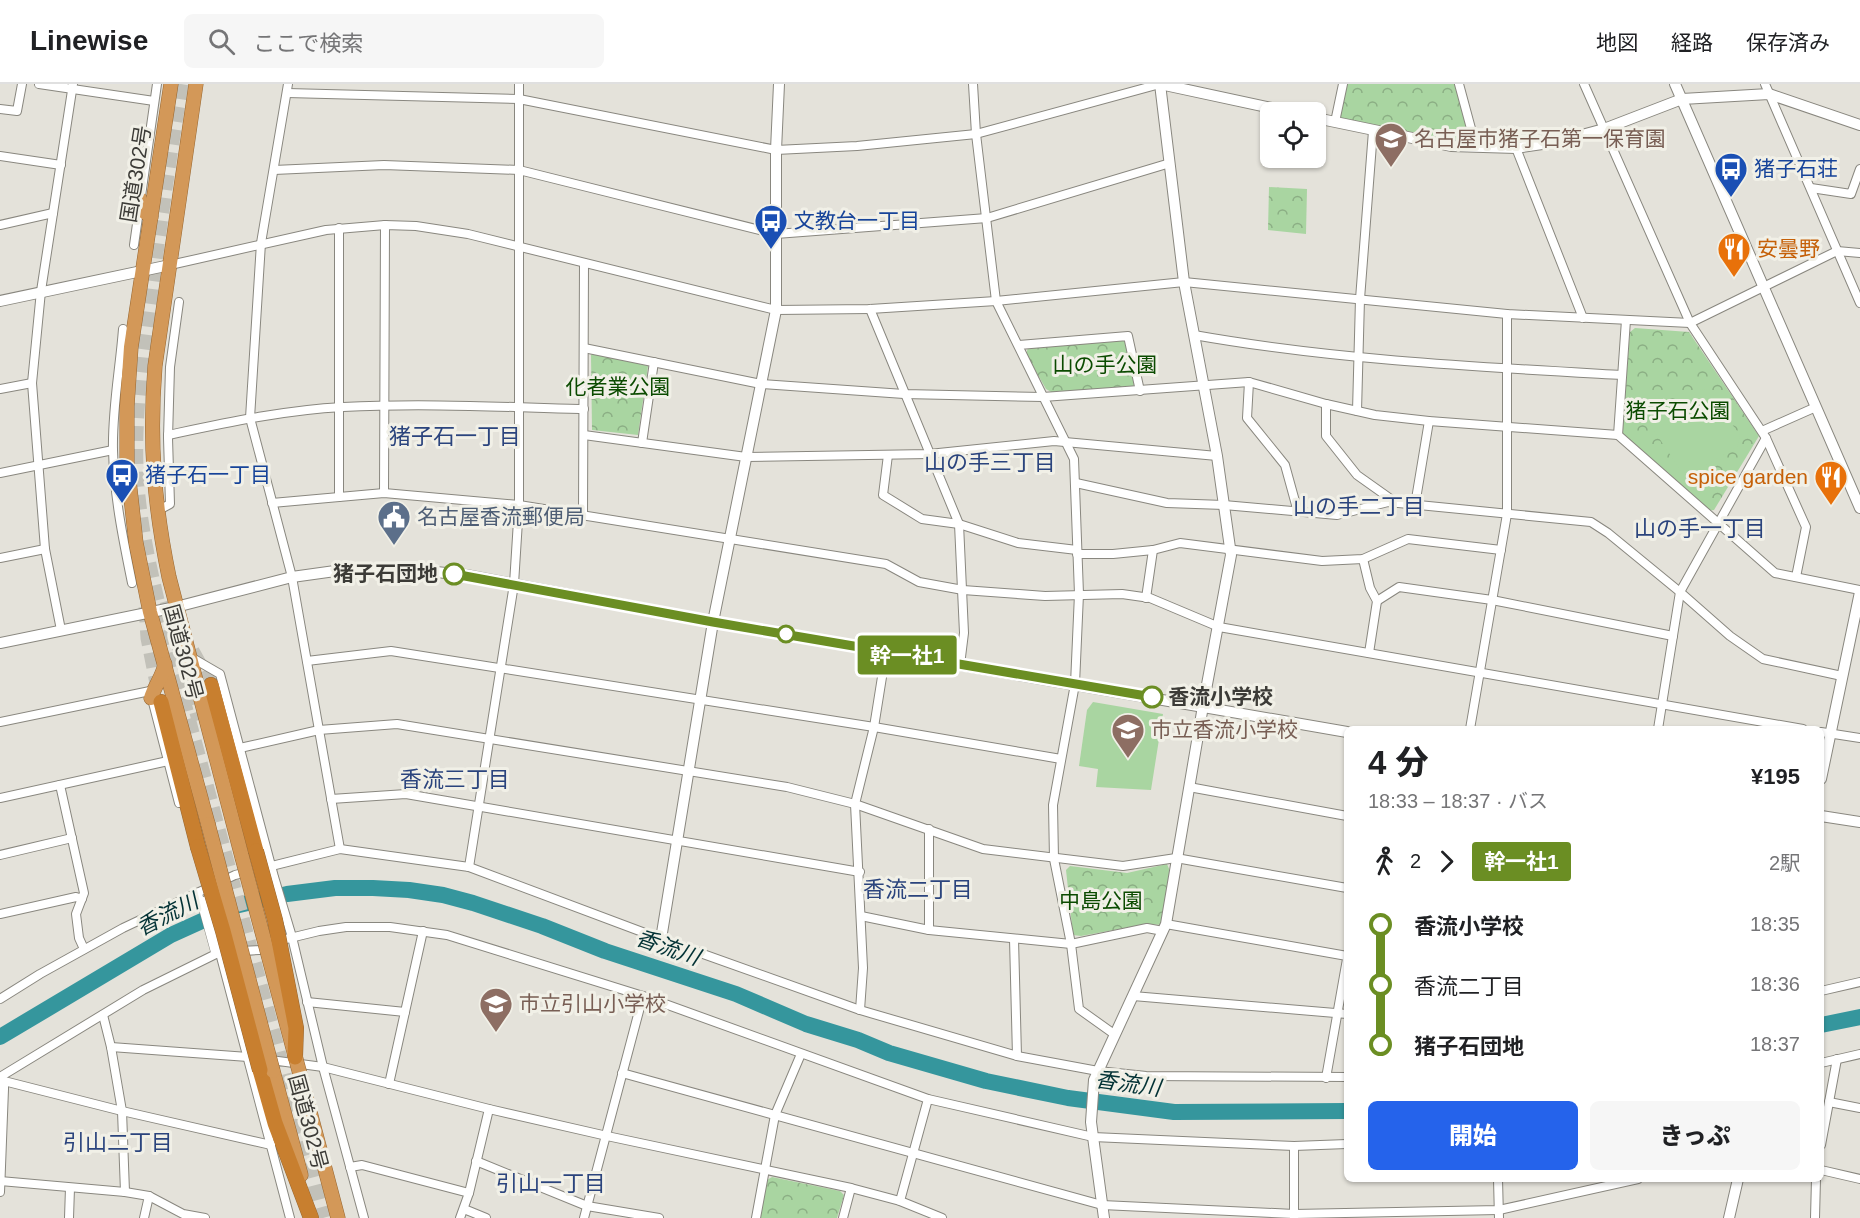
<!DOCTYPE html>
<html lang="ja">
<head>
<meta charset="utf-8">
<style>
	:root { --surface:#fff; --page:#f6f6f6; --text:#202124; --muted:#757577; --line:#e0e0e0; --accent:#2563eb }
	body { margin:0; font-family:Helvetica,"Noto Sans JP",sans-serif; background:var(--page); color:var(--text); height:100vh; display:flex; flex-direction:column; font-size:22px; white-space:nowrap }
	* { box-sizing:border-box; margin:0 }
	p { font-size:20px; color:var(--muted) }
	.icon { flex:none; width:33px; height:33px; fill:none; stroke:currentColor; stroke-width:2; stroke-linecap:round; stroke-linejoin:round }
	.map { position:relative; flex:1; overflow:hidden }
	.details { position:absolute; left:1344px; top:642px; width:480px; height:456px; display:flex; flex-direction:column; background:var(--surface); border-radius:9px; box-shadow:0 2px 4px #0004 }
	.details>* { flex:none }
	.badge { padding:0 12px; border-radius:4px; font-size:21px; line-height:39px }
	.controls { position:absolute; left:1260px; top:18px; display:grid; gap:12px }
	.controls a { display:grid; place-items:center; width:66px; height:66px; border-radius:9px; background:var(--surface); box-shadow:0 2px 4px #0004; font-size:30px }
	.map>.badge { position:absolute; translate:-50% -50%; box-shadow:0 0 0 3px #fff }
	.legs { display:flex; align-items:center; gap:9px; height:66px; padding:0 24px; font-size:20px }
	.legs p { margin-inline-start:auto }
	.overview { display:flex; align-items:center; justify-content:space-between; height:102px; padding:0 24px }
	h1 { font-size:33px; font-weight:800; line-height:45px }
	.cta { display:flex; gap:12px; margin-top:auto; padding:12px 24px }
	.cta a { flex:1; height:69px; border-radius:9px; background:var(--accent); color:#fff; font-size:24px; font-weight:800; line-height:69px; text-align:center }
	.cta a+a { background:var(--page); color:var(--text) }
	ul { padding:0 24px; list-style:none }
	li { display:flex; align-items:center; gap:21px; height:60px; font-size:22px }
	li i { display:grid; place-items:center; width:9px; height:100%; margin:0 8px; background:currentColor }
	li i::after { content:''; width:15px; height:15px; margin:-8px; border:4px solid; border-radius:50%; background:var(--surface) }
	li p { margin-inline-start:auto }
	li:first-child i { background:linear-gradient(#0000 50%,currentColor 0) }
	li:last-child i { background:linear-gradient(currentColor 50%,#0000 0) }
	header { display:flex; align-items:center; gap:36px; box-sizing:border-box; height:84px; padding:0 30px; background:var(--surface); border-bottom:2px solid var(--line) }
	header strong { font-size:28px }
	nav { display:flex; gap:33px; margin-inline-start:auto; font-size:21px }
	.search { width:420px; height:54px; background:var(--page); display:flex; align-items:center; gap:15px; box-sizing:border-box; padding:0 21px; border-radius:9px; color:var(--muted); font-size:22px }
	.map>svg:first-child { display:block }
	.park { fill:url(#park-crowns) }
	.pitch { fill:#a9d5a1 }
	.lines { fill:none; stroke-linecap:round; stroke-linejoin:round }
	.river { stroke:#35969d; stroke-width:16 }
	.motorway-tunnel { stroke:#c2c1b9; stroke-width:15; stroke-dasharray:15 8; stroke-linecap:butt }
	.pedestrian-casing { stroke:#89877f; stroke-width:8 }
	.minor-casing { stroke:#89877f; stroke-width:10 }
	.tertiary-casing { stroke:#89877f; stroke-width:12 }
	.trunk-casing { stroke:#976732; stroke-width:15 }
	.motorway-casing { stroke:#976732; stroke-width:16 }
	.pedestrian { stroke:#fff; stroke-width:7 }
	.minor { stroke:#fff; stroke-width:8 }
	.tertiary { stroke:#fff; stroke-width:10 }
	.trunk { stroke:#d39858; stroke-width:14 }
	.motorway { stroke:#c87f2f; stroke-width:15 }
	.trunk-bridge-casing { stroke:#976732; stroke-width:15; stroke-linecap:butt }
	.motorway-bridge-casing { stroke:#976732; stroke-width:16; stroke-linecap:butt }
	.trunk-bridge { stroke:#d39858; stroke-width:14 }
	.motorway-bridge { stroke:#c87f2f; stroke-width:15 }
	.line-1-casing { stroke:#fff; stroke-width:14 }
	.line-1 { stroke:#6b8e23; stroke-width:9 }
	.stop-1-dot { fill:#fff; stroke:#6b8e23; stroke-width:3 }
	.labels { text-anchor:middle; stroke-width:6; stroke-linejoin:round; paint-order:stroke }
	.education-label { font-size:21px; fill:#785e54; stroke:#f1f0e7; text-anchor:start }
	.transit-label { font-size:21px; fill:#164399; stroke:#f1f0e7; text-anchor:start }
	.street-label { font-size:21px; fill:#3c3b37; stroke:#f1f0e7 }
	.food-label { font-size:21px; fill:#c56008; stroke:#f1f0e7; text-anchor:start }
	.park-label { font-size:21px; fill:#0b4b00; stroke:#f1f0e7 }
	.service-label { font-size:21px; fill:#4e5e75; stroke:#f1f0e7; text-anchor:start }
	.stop-label { font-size:21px; font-weight:bold; fill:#3c3b37; stroke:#f1f0e7; text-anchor:end }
	.neighbourhood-label { font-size:22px; fill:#2b447d; stroke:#f1f0e7 }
	.water-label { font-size:22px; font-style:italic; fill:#033235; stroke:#f1f0e7 }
</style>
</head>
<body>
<header>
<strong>Linewise</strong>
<div class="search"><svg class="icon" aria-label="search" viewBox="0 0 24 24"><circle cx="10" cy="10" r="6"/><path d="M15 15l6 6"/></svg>ここで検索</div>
<nav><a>地図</a><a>経路</a><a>保存済み</a></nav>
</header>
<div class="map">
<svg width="1860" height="1134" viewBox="0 0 1860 1134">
	<defs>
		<pattern id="park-crowns" width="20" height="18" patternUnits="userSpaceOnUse" patternTransform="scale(1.5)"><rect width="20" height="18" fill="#a9d5a1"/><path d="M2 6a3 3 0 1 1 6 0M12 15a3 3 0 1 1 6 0" fill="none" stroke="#8bae84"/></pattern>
	</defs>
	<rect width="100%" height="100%" fill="#e4e2da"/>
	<g class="park">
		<polygon points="1340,0 1459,0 1476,63 1335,38"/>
		<polygon points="1269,103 1307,105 1306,150 1268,146"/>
		<polygon points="1635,244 1689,248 1759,352 1714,426 1707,427 1622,349 1630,248"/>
		<polygon points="1125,256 1134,301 1132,304 1053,309 1046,305 1026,270 1028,264"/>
		<polygon points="594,268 648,282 638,351 592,346 591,271"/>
		<polygon points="1167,780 1170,787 1162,841 1147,840 1081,852 1073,851 1066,786 1070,782 1127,789"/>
		<polygon points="772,1093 840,1107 844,1111 837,1134 760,1134 767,1096"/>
	</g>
	<g class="pitch">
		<polygon points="1700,305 1707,306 1740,351 1737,363 1691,390 1681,387 1651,342 1656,333"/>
		<polygon points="1093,618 1163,630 1151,706 1096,703 1098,685 1079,682 1087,626"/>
	</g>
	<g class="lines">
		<g class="river">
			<polyline points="1821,941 1860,933"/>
			<polyline points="0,953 171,851 235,822 287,810 335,804 373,804 409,806 443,811 473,819 542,842 605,867 736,910 806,940 858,956 889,969 986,997 1068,1014 1174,1028 1347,1027"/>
		</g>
		<g class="motorway-tunnel">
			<path d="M181,0c-11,69 -21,138 -30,207 -8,59 -17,117 -15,177 2,55 16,112 29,165l158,585"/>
			<polyline points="167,517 199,636"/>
			<polyline points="146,523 148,554 159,609"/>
			<polyline points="192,567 211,601"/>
		</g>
		<defs>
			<polyline id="pedestrian" points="198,808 215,870"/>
			<g id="minor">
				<polyline points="39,0 154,17"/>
				<polyline points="288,0 261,159 250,334 292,493 340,765"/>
				<polyline points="973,0 976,50 996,217 1074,375 1079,510 1075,600 1053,721 1054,775 1071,860 1079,925 1114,950"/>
				<polyline points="1459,0 1476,63"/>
				<polyline points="1584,0 1690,239 1766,354 1806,443 1796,493"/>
				<polyline points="1765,0 1860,219"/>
				<polyline points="287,9 519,15 776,66 857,62 976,50 1160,0"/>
				<polyline points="0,25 17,27 22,0"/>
				<polyline points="1335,38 1343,0"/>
				<polyline points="1516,64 1583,234"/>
				<polyline points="0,72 61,81"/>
				<polyline points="274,86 384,81 519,86 776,150 987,134 1170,79"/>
				<polyline points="1811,104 1851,110 1860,85"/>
				<polyline points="0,141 53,129"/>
				<polyline points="134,161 157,0"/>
				<polyline points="170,181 326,146 385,141 416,142 468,150 776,226 870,225 996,217 1184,198 1507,230 1690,239 1837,167 1860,169"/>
				<polyline points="870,225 959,440 964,549 960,581"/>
				<path d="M123,245c-3,40 -11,80 -10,121 1,45 10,89 19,133"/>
				<path d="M1194,251c141,25 285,32 428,40"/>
				<polyline points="1019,261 1128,252 1140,307"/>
				<polyline points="584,264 761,300 904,310 1043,313 1249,298 1326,320 1375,331 1429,337 1618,351 1775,489 1860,506"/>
				<polyline points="1249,298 1247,334 1285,381 1298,428"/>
				<polyline points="0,305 32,299"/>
				<polyline points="1326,320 1326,352 1357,391 1395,418"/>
				<polyline points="1357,327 1360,215 1373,47"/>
				<polyline points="1762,347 1816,323"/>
				<path d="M168,351c57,-12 116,-25 175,-28 80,-4 161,0 241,2"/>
				<polyline points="584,351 746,373 929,370 1054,357 1217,372"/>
				<polyline points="1618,351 1626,236"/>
				<polyline points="642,359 654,278"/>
				<polyline points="888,371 883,411 922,435 959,440 1018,459 1077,466"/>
				<polyline points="0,389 113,366"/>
				<polyline points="1076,399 1167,419 1224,421 1337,431 1388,418 1591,438 1608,449 1680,508 1730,552 1763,575 1842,592"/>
				<polyline points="384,409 385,141"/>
				<polyline points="339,413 339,144"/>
				<polyline points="272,419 384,409 519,421 886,480 919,498 963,506 1045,512 1122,510 1150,514 1219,543 1803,645"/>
				<polyline points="1415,421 1429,337"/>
				<polyline points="157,427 170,420 168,354 170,283 179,218"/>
				<polyline points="583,432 584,179"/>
				<polyline points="1077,470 1113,470 1153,466 1180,459 1322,477 1363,475 1408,455 1501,466"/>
				<polyline points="0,474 45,465"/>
				<polyline points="1363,475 1370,504 1377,517 1369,569"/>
				<polyline points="1146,514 1153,466"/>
				<polyline points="1377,517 1399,503 1492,516 1673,552"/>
				<polyline points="61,546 45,465 32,299 41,207 73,0"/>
				<polyline points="189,572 220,590 274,793 292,853 323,983 364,1134"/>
				<polyline points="307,577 391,567 874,643 1061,675"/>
				<polyline points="0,638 150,607 179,719"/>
				<polyline points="1470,645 1507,430 1507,230"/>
				<polyline points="1658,645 1680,508 1766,354"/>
				<polyline points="1821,648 1860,654"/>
				<polyline points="240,664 319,646 397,640 787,703 855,720 983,765 1123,782 1176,774 1347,804"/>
				<polyline points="60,701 84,809 76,830 79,854 84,865"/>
				<polyline points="1189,703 1347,732"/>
				<polyline points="0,714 168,677"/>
				<polyline points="331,715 406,710 860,788"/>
				<polyline points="0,771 72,754"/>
				<polyline points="469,783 514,500 519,421 519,0"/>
				<polyline points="206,816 290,1134"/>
				<polyline points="0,830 76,813 82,815"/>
				<polyline points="861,832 929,846 1071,860 1147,844 1163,847"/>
				<polyline points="1166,840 1347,872"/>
				<polyline points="929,846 929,745"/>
				<polyline points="1014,855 1017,972"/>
				<polyline points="1821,907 1860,898"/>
				<polyline points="1133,912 1347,930"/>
				<polyline points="0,915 40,890 123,844 235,791 340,765 469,783 661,855 860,926 1017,972 1098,987 1146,992 1347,993"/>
				<polyline points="307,918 405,928"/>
				<polyline points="860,926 863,884 855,720 874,643 886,568"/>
				<polyline points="103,931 111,963 122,1027 125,1108"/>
				<polyline points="111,963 248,973 323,983 489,1025 607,1052 851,1104 900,1117 942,1134"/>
				<polyline points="1821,979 1860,970"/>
				<polyline points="622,989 1102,1121 1294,1130 1499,1126 1638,1095"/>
				<polyline points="0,993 143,906 220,868 259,866 286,855 319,847 346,843 390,843 447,851 643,912 928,1015 1093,1053 1294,1062 1347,1060"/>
				<polyline points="1326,994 1347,875"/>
				<polyline points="4,997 122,1027 271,1061"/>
				<polyline points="389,1000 423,847"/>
				<polyline points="1829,1018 1860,1024"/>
				<polyline points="1821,1061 1837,975"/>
				<polyline points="1294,1062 1294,1133"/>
				<polyline points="476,1077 587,1122 659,1134"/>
				<polyline points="350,1083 362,1081 469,1109"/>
				<polyline points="1821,1086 1860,1095"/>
				<polyline points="1498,1095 1499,1134"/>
				<polyline points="0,1097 125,1108 149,1112 183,1130 205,1134"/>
				<polyline points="0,1108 4,1005 4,997 1,993"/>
				<polyline points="900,1117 928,1015"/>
				<polyline points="464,1125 486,1134"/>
				<polyline points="69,1134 70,1104"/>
				<polyline points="144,1134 149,1112"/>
				<polyline points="460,1134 469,1109 489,1025"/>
				<polyline points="584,1134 643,912"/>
				<polyline points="756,1134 775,1031 801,970"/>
				<polyline points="843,1134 851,1104"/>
				<polyline points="1815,1134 1816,1095"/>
			</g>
			<g id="tertiary">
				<polyline points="1160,0 1290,28"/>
				<polyline points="1675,0 1860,424"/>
				<polyline points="1316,34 1451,62 1516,64 1556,58 1604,45 1682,15 1769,10 1860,41"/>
				<polyline points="0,217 170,181"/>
				<polyline points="0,559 176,523 292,493 335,487 416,486 466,491 713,538 1347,648"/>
				<polyline points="1821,695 1860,508"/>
				<polyline points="1821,732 1860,738"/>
				<polyline points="661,855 713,538 776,226 776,66 779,0"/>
				<polyline points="1104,1134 1091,1038 1094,996 1166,840 1203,622 1231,471 1217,372 1184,198 1160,0"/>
				<polyline points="1729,1134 1738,1095"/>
			</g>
			<g id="trunk">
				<polyline points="171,0 131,263 127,322 127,378 136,459 150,528 208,740"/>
				<path d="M196,0l-41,282c-6,75 -1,138 14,211l73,280"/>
				<polyline points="140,115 142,126 151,133"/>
				<path d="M151,614c4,-13 12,-22 14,-34"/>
				<polyline points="273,987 301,1091"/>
				<polyline points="301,994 338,1134"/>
			</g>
			<g id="motorway">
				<polyline points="211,601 256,767"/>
				<polyline points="161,618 198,763"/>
				<polyline points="260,986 275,1039 311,1134"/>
			</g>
		</defs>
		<use href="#pedestrian" class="pedestrian-casing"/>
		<use href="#minor" class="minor-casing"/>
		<use href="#tertiary" class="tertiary-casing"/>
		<use href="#trunk" class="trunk-casing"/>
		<use href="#motorway" class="motorway-casing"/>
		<use href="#pedestrian" class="pedestrian"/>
		<use href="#minor" class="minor"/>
		<use href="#tertiary" class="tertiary"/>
		<use href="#trunk" class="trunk"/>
		<use href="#motorway" class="motorway"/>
		<defs>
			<g id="trunk-bridge">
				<polyline points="208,740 273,987"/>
				<polyline points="242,773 301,994"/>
			</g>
			<g id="motorway-bridge">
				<polyline points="198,763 223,847 260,986"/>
				<polyline points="256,767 275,836 296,944 295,973"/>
			</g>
		</defs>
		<use href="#trunk-bridge" class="trunk-bridge-casing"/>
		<use href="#motorway-bridge" class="motorway-bridge-casing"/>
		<use href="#trunk-bridge" class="trunk-bridge"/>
		<use href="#motorway-bridge" class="motorway-bridge"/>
	</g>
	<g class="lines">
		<defs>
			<polyline id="line-1" points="454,490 713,538 1152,613"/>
		</defs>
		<use href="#line-1" class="line-1-casing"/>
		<use href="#line-1" class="line-1"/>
	</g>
	<defs>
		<symbol id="school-pin" viewBox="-11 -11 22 30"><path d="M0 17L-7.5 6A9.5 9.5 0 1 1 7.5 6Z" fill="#8d6e63" stroke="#f1f0e7"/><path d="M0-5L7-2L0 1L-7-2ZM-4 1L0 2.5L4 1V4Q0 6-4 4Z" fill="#fff"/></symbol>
		<symbol id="bus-pin" viewBox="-11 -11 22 30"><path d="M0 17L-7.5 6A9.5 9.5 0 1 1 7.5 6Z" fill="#1a4fb4" stroke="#f1f0e7"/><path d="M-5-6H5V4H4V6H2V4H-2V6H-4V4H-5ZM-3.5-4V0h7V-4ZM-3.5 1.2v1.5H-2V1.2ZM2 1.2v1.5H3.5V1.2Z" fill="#fff"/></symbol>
		<symbol id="restaurant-pin" viewBox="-11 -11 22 30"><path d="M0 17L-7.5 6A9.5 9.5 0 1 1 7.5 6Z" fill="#e8710a" stroke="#f1f0e7"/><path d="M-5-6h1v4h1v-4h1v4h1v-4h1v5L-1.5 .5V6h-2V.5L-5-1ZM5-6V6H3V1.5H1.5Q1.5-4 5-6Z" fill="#fff"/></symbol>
		<symbol id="civic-pin" viewBox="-11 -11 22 30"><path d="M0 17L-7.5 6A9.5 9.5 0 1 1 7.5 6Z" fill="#5c6f8a" stroke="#f1f0e7"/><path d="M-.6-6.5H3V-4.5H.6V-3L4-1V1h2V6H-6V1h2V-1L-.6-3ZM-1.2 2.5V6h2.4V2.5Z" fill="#fff"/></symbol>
	</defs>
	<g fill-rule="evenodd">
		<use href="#school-pin" x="1372" y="36" width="38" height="52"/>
		<use href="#bus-pin" x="1712" y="66" width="38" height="52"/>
		<use href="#bus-pin" x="752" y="118" width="38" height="52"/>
		<use href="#restaurant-pin" x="1715" y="146" width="38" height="52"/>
		<use href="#bus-pin" x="103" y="372" width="38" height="52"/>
		<use href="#restaurant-pin" x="1812" y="374" width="38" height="52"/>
		<use href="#civic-pin" x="375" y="414" width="38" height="52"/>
		<use href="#school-pin" x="1109" y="627" width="38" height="52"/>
		<use href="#school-pin" x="477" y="901" width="38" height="52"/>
	</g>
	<g class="stop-1-dot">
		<circle cx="454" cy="490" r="10"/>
		<circle cx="786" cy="550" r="8"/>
		<circle cx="1152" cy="613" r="10"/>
	</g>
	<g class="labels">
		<g class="education-label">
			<text x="1414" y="62">名古屋市猪子石第一保育園</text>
			<text x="1151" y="653">市立香流小学校</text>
			<text x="519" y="927">市立引山小学校</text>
		</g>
		<g class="transit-label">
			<text x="1754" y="92">猪子石荘</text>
			<text x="794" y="144">文教台一丁目</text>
			<text x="145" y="398">猪子石一丁目</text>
		</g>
		<g class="street-label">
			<text transform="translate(136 90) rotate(-81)" y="7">国道302号</text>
			<text transform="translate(183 568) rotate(75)" y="7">国道302号</text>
			<text transform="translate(308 1038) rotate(75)" y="7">国道302号</text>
		</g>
		<g class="food-label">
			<text x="1757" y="172">安曇野</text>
			<text x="1808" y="400" text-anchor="end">spice garden</text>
		</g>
		<g class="park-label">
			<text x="1105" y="288">山の手公園</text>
			<text x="618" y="310">化者業公園</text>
			<text x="1678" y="334">猪子石公園</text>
			<text x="1101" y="824">中島公園</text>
		</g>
		<g class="service-label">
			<text x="417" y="440">名古屋香流郵便局</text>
		</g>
		<g class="stop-label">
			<text x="438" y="497">猪子石団地</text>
			<text x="1168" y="620" text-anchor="start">香流小学校</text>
		</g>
		<g class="neighbourhood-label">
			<text x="455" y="360">猪子石一丁目</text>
			<text x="990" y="386">山の手三丁目</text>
			<text x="1359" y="430">山の手二丁目</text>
			<text x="1700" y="452">山の手一丁目</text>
			<text x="455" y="703">香流三丁目</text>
			<text x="918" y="813">香流二丁目</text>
			<text x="118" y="1066">引山二丁目</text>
			<text x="551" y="1107">引山一丁目</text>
		</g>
		<g class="water-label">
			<text transform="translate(167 830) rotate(-27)" y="8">香流川</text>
			<text transform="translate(668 863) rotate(19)" y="8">香流川</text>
			<text transform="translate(1128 999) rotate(8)" y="8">香流川</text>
		</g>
	</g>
</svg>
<div class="controls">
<a><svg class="icon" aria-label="locate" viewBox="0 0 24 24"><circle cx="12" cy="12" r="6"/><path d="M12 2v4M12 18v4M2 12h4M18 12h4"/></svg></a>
</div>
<b class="badge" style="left:907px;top:571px;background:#6b8e23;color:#fff">幹一社1</b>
<section class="details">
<div class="overview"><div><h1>4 分</h1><p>18:33 – 18:37 · バス</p></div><b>¥195</b></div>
<div class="legs"><svg class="icon" aria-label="walk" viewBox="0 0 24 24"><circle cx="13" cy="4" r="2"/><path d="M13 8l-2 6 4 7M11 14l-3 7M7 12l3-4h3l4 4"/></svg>2<svg class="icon" aria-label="forward" viewBox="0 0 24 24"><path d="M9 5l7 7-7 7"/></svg><b class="badge" style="background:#6b8e23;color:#fff">幹一社1</b><p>2駅</p></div>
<ul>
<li><i style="color:#6b8e23"></i><b>香流小学校</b><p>18:35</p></li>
<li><i style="color:#6b8e23"></i><span>香流二丁目</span><p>18:36</p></li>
<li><i style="color:#6b8e23"></i><b>猪子石団地</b><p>18:37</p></li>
</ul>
<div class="cta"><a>開始</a><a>きっぷ</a></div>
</section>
</div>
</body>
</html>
